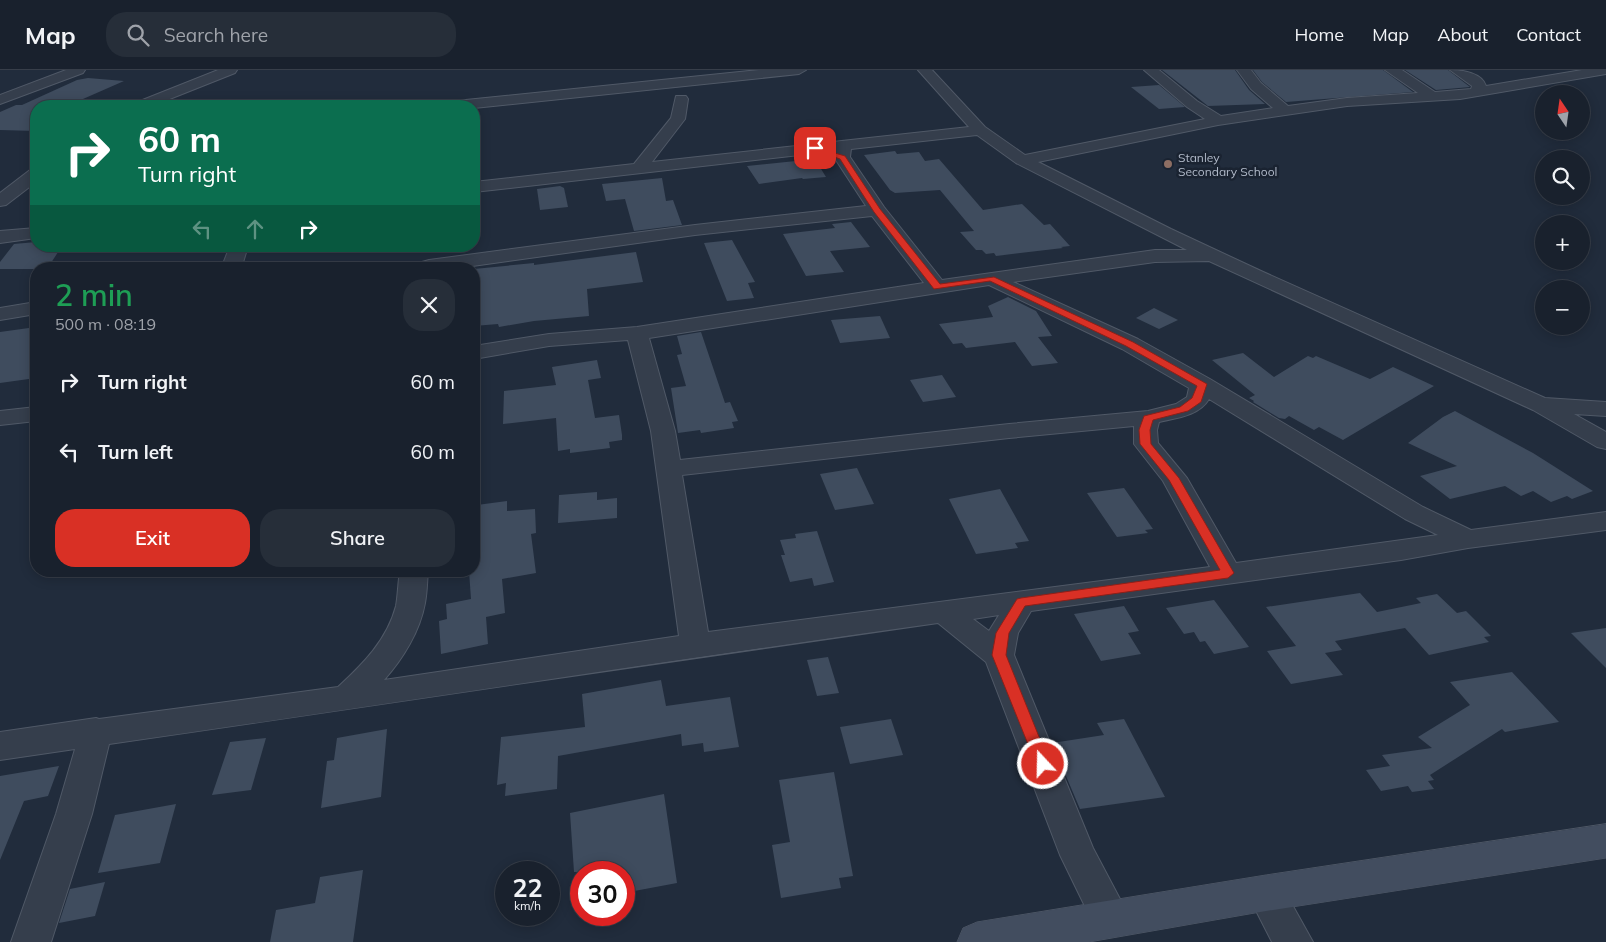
<!DOCTYPE html>
<html lang="en">
<head>
<meta charset="utf-8">
<style>
	:root { --surface:#19212d; --page:#262e39; --text:#f1f3f6; --muted:#9fa3aa; --line:#373e49; --accent:#d93025 }
	body { margin:0; font-family:Mulish,sans-serif; background:var(--page); color:var(--text); height:100vh; display:flex; flex-direction:column; font-size:19px; white-space:nowrap }
	* { box-sizing:border-box; margin:0 }
	p { font-size:16px; color:var(--muted) }
	.icon { flex:none; width:28px; height:28px; fill:none; stroke:currentColor; stroke-width:2; stroke-linecap:round; stroke-linejoin:round }
	.map { position:relative; flex:1; overflow:hidden }
	.drawer { position:absolute; left:30px; top:192px; width:450px; height:315px; display:flex; flex-direction:column; background:var(--surface); border-radius:20px; box-shadow:0 2px 12px #0003,0 0 0 1px var(--line) }
	.drawer>* { flex:none }
	.hud { position:absolute; left:30px; top:30px; width:450px; height:152px; border-radius:20px; box-shadow:0 2px 12px #0003,0 0 0 1px var(--line); background:#0b6e4f; color:#fff; overflow:hidden }
	.needle { width:32px; rotate:347deg }
	.buttons { position:absolute; left:1535px; top:15px; display:grid; gap:10px }
	.buttons a { display:grid; place-items:center; width:55px; height:55px; border-radius:50%; background:var(--surface); box-shadow:0 2px 12px #0003,0 0 0 1px var(--line); font-size:25px }
	.speed { position:absolute; left:495px; top:791px; display:flex; gap:10px; font-size:25px; font-weight:700; text-align:center }
	.speed>* { display:grid; place-content:center; width:65px; height:65px; border-radius:50%; background:var(--surface); box-shadow:0 2px 12px #0003,0 0 0 1px var(--line); line-height:1 }
	.speed small { font-size:12px; font-weight:400 }
	.speed .limit { border:8px solid #d22; background:#fff; color:#111 }
	.pin { position:absolute; display:grid; place-items:center; width:42px; height:42px; color:#fff; margin:-21px; border-radius:10px; box-shadow:0 2px 8px #0006 }
	.me { position:absolute; width:55px; margin:-28px; rotate:339deg; stroke-linejoin:round; filter:drop-shadow(0 0 4px #0008) }
	.turn { display:flex; align-items:center; gap:18px; height:105px; padding:0 25px; font-size:22px }
	.turn .icon { width:65px; height:65px; stroke-width:2.5 }
	.turn b { display:block; font-size:35px; line-height:42px }
	.lanes { display:flex; align-items:center; height:48px; padding:0 25px; background:#0003; justify-content:center; gap:25px; direction:ltr }
	.lanes .off { opacity:.35 }
	.round { display:grid; place-items:center; flex:none; width:52px; height:52px; border-radius:20px; background:var(--page) }
	.head { display:flex; align-items:center; justify-content:space-between; height:85px; padding:0 25px }
	h1 { font-size:30px; font-weight:600; line-height:38px; color:#1e9e55 }
	.button { display:flex; gap:10px; margin-top:auto; padding:10px 25px }
	.button a { flex:1; height:58px; border-radius:20px; background:var(--accent); color:#fff; font-size:20px; font-weight:600; line-height:58px; text-align:center }
	.button a+a { background:var(--page); color:var(--text) }
	ul { padding:0; list-style:none }
	li { display:flex; align-items:center; gap:15px; height:70px; padding:0 25px }
	li div { flex:1 }
	li b { display:block; font-size:19px }
	li em { font-style:normal }
	header { display:flex; align-items:center; gap:30px; box-sizing:border-box; height:70px; padding:0 25px; background:var(--surface); border-bottom:1px solid var(--line) }
	header strong { font-size:24px }
	nav { display:flex; gap:28px; margin-inline-start:auto; font-size:18px }
	.search { width:350px; height:45px; background:var(--page); display:flex; align-items:center; gap:12px; box-sizing:border-box; padding:0 18px; border-radius:20px; color:var(--muted); font-size:19px }
	.map>svg:first-child { display:block }
	.building { fill:#3f4c5e }
	.lines { fill:none; stroke-linecap:round; stroke-linejoin:round }
	.street-casing { stroke:#505967; stroke-width:2 }
	.secondary-casing { stroke:#505967; stroke-width:1 }
	.street { fill:#353e4c; fill-rule:evenodd }
	.secondary { fill:#424d5f; fill-rule:evenodd }
	.route { fill:#d93025; stroke:#8d1f18 }
	.education-dot { fill:#8d6e63; stroke:#1a2331; stroke-width:2 }
	.labels { text-anchor:middle; dominant-baseline:central; stroke-width:5; stroke-linejoin:round; paint-order:stroke }
	.far-poi-label { font-size:12px; fill:#b0b9c8; stroke:#1a2331; text-anchor:start }
</style>
</head>
<body>
<header>
<strong>Map</strong>
<div class="search"><svg class="icon" aria-label="search" viewBox="0 0 24 24"><circle cx="10" cy="10" r="6"/><path d="M15 15l6 6"/></svg>Search here</div>
<nav><a>Home</a><a>Map</a><a>About</a><a>Contact</a></nav>
</header>
<div class="map">
<svg width="1606" height="872" viewBox="0 0 1606 872">
	<rect width="100%" height="100%" fill="#212c3c"/>
	<g class="building">
		<path d="M 1162,0 L 1235,0 L 1249,20 L 1265,34 L 1208,36 Z"/>
		<path d="M 1253,0 L 1383,0 L 1413,22 L 1286,32 L 1262,12 Z"/>
		<path d="M 1405,0 L 1448,0 L 1470,17 L 1436,20 Z"/>
		<path d="M 88,8 L 124,11 L 67,36 L 36,36 L 36,61 L 0,60 L 0,42 L 16,35 L 22,35 L 77,10 Z"/>
		<path d="M 1159,15 L 1185,37 L 1159,39 L 1131,17 Z"/>
		<path d="M 895,81 L 897,84 L 919,82 L 925,91 L 939,89 L 983,140 L 1022,134 L 1044,155 L 1050,154 L 1070,176 L 1061,177 L 1063,178 L 996,186 L 994,183 L 986,184 L 982,180 L 976,180 L 960,162 L 974,161 L 940,120 L 895,123 L 890,120 L 864,85 Z"/>
		<path d="M 815,89 L 826,107 L 803,109 L 802,108 L 759,114 L 747,96 Z"/>
		<path d="M 662,108 L 666,131 L 673,130 L 682,155 L 634,161 L 625,129 L 606,131 L 602,114 Z"/>
		<path d="M 560,116 L 564,118 L 568,137 L 540,140 L 537,119 Z"/>
		<path d="M 851,152 L 870,177 L 830,181 L 844,202 L 806,206 L 783,164 L 835,158 L 832,154 Z"/>
		<path d="M 732,170 L 755,212 L 748,213 L 754,228 L 727,231 L 704,173 Z"/>
		<path d="M 36,172 L 36,176 L 62,176 L 47,199 L 0,199 L 0,192 L 14,174 Z"/>
		<path d="M 636,182 L 643,212 L 587,219 L 589,246 L 534,251 L 499,257 L 498,254 L 474,256 L 474,199 L 534,193 L 534,195 Z"/>
		<path d="M 1008,227 L 1036,241 L 1052,266 L 1038,267 L 1058,293 L 1032,296 L 1015,272 L 966,278 L 962,273 L 953,274 L 939,254 L 993,247 L 988,236 Z"/>
		<path d="M 1154,238 L 1178,250 L 1159,259 L 1136,248 Z"/>
		<path d="M 880,246 L 890,268 L 840,273 L 831,250 Z"/>
		<path d="M 36,257 L 36,308 L 0,313 L 0,262 Z"/>
		<path d="M 701,262 L 725,333 L 730,332 L 738,351 L 732,352 L 734,358 L 701,363 L 700,360 L 678,363 L 671,318 L 686,316 L 677,285 L 682,284 L 677,266 Z"/>
		<path d="M 1243,283 L 1274,307 L 1308,286 L 1313,288 L 1316,286 L 1370,309 L 1393,297 L 1434,316 L 1343,370 L 1319,357 L 1314,360 L 1289,346 L 1285,349 L 1279,348 L 1253,332 L 1254,331 L 1249,328 L 1255,325 L 1212,290 Z"/>
		<path d="M 597,290 L 601,308 L 588,310 L 595,348 L 619,345 L 622,365 L 622,370 L 609,372 L 610,378 L 570,383 L 570,379 L 558,381 L 556,348 L 503,354 L 504,321 L 556,315 L 552,297 Z"/>
		<path d="M 942,305 L 956,327 L 923,332 L 910,310 Z"/>
		<path d="M 1455,341 L 1533,383 L 1593,421 L 1572,429 L 1567,426 L 1551,432 L 1533,421 L 1521,426 L 1505,416 L 1450,429 L 1420,406 L 1457,396 L 1408,373 L 1443,347 Z"/>
		<path d="M 857,398 L 874,434 L 835,440 L 820,404 Z"/>
		<path d="M 1124,418 L 1153,459 L 1145,460 L 1148,463 L 1117,467 L 1087,423 Z"/>
		<path d="M 1000,419 L 1029,471 L 1015,473 L 1018,478 L 976,484 L 949,429 Z"/>
		<path d="M 597,422 L 597,430 L 617,428 L 617,448 L 558,453 L 559,425 Z"/>
		<path d="M 507,431 L 507,441 L 535,439 L 536,463 L 531,464 L 536,503 L 502,509 L 505,543 L 486,547 L 488,574 L 441,584 L 439,551 L 447,549 L 446,534 L 471,529 L 469,501 L 474,501 L 474,446 L 477,446 L 477,435 Z"/>
		<path d="M 817,461 L 834,512 L 814,516 L 812,508 L 790,512 L 781,485 L 785,485 L 780,470 L 796,468 L 795,464 Z"/>
		<path d="M 1360,523 L 1377,542 L 1421,533 L 1416,528 L 1437,524 L 1457,543 L 1466,541 L 1491,566 L 1484,567 L 1489,572 L 1429,585 L 1405,558 L 1335,571 L 1342,580 L 1325,583 L 1343,605 L 1291,614 L 1267,581 L 1296,576 L 1266,537 Z"/>
		<path d="M 1214,530 L 1249,577 L 1214,584 L 1205,571 L 1200,572 L 1194,562 L 1184,564 L 1166,538 Z"/>
		<path d="M 1124,536 L 1139,561 L 1128,563 L 1141,584 L 1101,591 L 1074,544 Z"/>
		<path d="M 1606,558 L 1606,598 L 1571,563 Z"/>
		<path d="M 828,587 L 839,623 L 817,626 L 807,590 Z"/>
		<path d="M 1512,602 L 1559,652 L 1505,662 L 1502,659 L 1430,705 L 1434,710 L 1428,711 L 1434,719 L 1412,722 L 1408,716 L 1381,721 L 1366,700 L 1390,696 L 1382,685 L 1432,678 L 1418,667 L 1470,635 L 1450,612 Z"/>
		<path d="M 661,610 L 666,636 L 730,627 L 739,677 L 704,682 L 703,673 L 682,676 L 681,664 L 558,686 L 557,719 L 505,726 L 506,713 L 497,715 L 501,667 L 585,657 L 582,624 Z"/>
		<path d="M 891,649 L 903,685 L 850,694 L 840,657 Z"/>
		<path d="M 1124,649 L 1165,727 L 1080,739 L 1052,673 L 1104,665 L 1097,653 Z"/>
		<path d="M 387,659 L 381,727 L 321,738 L 327,691 L 334,690 L 337,668 Z"/>
		<path d="M 266,668 L 251,720 L 212,725 L 230,672 Z"/>
		<path d="M 59,696 L 48,726 L 24,731 L 0,790 L 0,706 Z"/>
		<path d="M 834,702 L 853,806 L 839,808 L 841,818 L 781,828 L 772,775 L 790,772 L 779,710 Z"/>
		<path d="M 664,724 L 677,813 L 629,822 L 627,802 L 574,802 L 570,743 Z"/>
		<path d="M 176,734 L 160,793 L 98,803 L 115,745 Z"/>
		<path d="M 363,800 L 353,872 L 270,872 L 276,840 L 315,833 L 320,807 Z"/>
		<path d="M 105,812 L 95,846 L 59,853 L 70,819 Z"/>
	</g>
	<g class="lines">
		<g class="street-casing">
			<g id="street">
				<path d="M 66,0 L 85,0 L 83,3 L 0,34 L 0,25 Z"/>
				<path d="M 218,0 L 237,0 L 235,3 L 152,36 L 133,36 L 135,33 Z"/>
				<path d="M 759,0 L 806,0 L 799,4 L 474,38 L 439,36 L 441,33 L 446,32 Z"/>
				<path d="M 918,0 L 932,0 L 985,57 L 1025,85 L 1205,49 L 1187,37 L 1144,0 L 1159,0 L 1197,31 L 1221,46 L 1273,38 L 1251,19 L 1237,0 L 1251,0 L 1261,13 L 1288,36 L 1347,28 L 1418,23 L 1385,0 L 1402,0 L 1435,22 L 1471,19 L 1472,16 L 1450,0 C 1463,0 1482,3 1486,16 L 1582,0 L 1606,0 L 1606,4 L 1460,29 L 1347,36 L 1218,55 L 1038,92 L 1171,159 L 1261,201 L 1545,328 L 1606,332 L 1606,346 L 1574,344 L 1606,362 L 1606,379 L 1597,377 L 1533,340 L 1209,191 L 1155,192 L 1013,212 L 1138,269 L 1210,309 L 1423,437 L 1471,460 L 1606,442 L 1606,460 L 1468,478 L 1401,490 L 1031,541 L 1018,563 L 1014,585 L 1093,778 L 1130,848 L 1125,861 L 1111,866 L 1097,861 L 1060,785 L 986,592 L 938,553 C 661,591 386,635 109,674 L 92,744 L 51,872 L 11,872 L 56,744 L 75,679 L 0,690 L 0,662 L 96,648 L 99,649 L 338,617 C 363,594 387,570 396,536 C 398,525 398,513 400,501 L 428,501 C 427,512 427,523 425,533 C 420,561 403,589 384,610 L 679,566 L 651,361 L 628,270 L 549,276 L 474,289 L 474,276 L 549,264 L 637,257 L 924,213 L 872,146 L 695,165 L 451,199 L 421,199 L 419,196 L 422,192 L 429,190 L 695,155 L 866,136 L 834,87 L 835,81 L 474,122 L 474,112 L 634,94 L 671,48 L 676,26 L 686,26 L 688,29 L 685,49 L 652,92 L 969,57 ZM 977,65 L 1016,93 L 1187,180 L 1155,180 L 942,210 L 884,137 L 850,87 L 851,79 ZM 989,215 L 1122,279 L 1189,318 L 1187,327 L 1176,334 L 1148,341 L 1009,354 L 680,390 L 675,361 L 649,268 ZM 1209,329 L 1405,449 L 1438,465 L 1236,493 L 1187,408 L 1158,373 L 1157,360 L 1159,352 C 1176,348 1199,346 1209,329 ZM 1134,356 L 1134,374 L 1163,411 L 1210,497 L 708,562 L 682,405 L 1009,368 ZM 999,545 L 989,561 L 973,549 Z"/>
				<path d="M 36,99 L 36,112 L 6,135 L 0,136 L 0,123 L 30,100 Z"/>
				<path d="M 36,158 L 36,168 L 0,173 L 0,161 Z"/>
				<path d="M 230,176 L 248,176 L 241,199 L 221,199 Z"/>
				<path d="M 36,232 L 36,244 L 0,250 L 0,238 Z"/>
				<path d="M 36,337 L 36,351 L 0,355 L 0,341 Z"/>
				<path d="M 1266,806 L 1279,811 L 1313,872 L 1272,872 L 1247,823 L 1253,811 Z"/>
			</g>
		</g>
		<g class="secondary-casing">
			<path id="secondary" d="M 1606,754 L 1606,788 L 1266,841 L 1089,872 L 957,872 L 963,858 L 977,852 L 1266,805 Z"/>
		</g>
		<use href="#street" class="street"/>
		<use href="#secondary" class="secondary"/>
	</g>
	<path class="route" d="M 812,76 L 845,86 L 880,139 L 940,214 L 994,207 L 1133,272 L 1207,314 L 1201,332 L 1188,341 L 1153,350 L 1150,360 L 1151,374 L 1179,408 L 1234,503 L 1228,508 L 1025,536 L 1009,563 L 1006,585 L 1050,694 L 1048,698 L 1043,700 L 1038,698 L 1036,694 L 992,585 L 996,563 L 1017,529 L 1021,528 L 1220,500 L 1169,410 L 1140,374 L 1139,360 L 1144,346 L 1180,337 L 1192,328 L 1197,316 L 1126,276 L 990,211 L 934,219 L 874,142 L 840,89 L 812,79 Z"/>
	<circle class="education-dot" cx="1168" cy="94" r="5"/>
	<g class="labels">
		<g class="far-poi-label">
			<text x="1178" y="87">Stanley<tspan x="1178" dy="14">Secondary School</tspan></text>
		</g>
	</g>
</svg>
<div class="buttons">
<a><svg class="needle" viewBox="-14 -14 28 28"><path d="M0-13l5 13h-10z" fill="#e53935"/><path d="M0 13l5-13h-10z" fill="#9fa3aa"/></svg></a>
<a><svg class="icon" aria-label="search" viewBox="0 0 24 24"><circle cx="10" cy="10" r="6"/><path d="M15 15l6 6"/></svg></a>
<a>+</a>
<a>−</a>
</div>
<div class="speed"><div>22<small>km/h</small></div><div class="limit">30</div></div>
<div class="pin" style="left:815px;top:78px;background:#d93025"><svg class="icon" aria-label="arrive" viewBox="0 0 24 24"><path d="M6 21V4h12l-3 4 3 4H6"/></svg></div>
<svg class="me" style="left:1043px;top:694px" viewBox="-20 -20 40 40"><circle r="17" fill="#d93025" stroke="#fff" stroke-width="3"/><path d="M0-11L8 9 0 5-8 9z" fill="#fff"/></svg>
<div class="hud">
<div class="turn"><svg class="icon" aria-label="right" viewBox="0 0 24 24"><path d="M7 20v-9h11M14 6l5 5-5 5"/></svg><div><b>60 m</b>Turn right</div></div>
<div class="lanes"><svg class="icon off" aria-label="left" viewBox="0 0 24 24"><path d="M17 20v-9H6M10 6l-5 5 5 5"/></svg><svg class="icon off" aria-label="ahead" viewBox="0 0 24 24"><path d="M12 20V5M6 11l6-6 6 6"/></svg><svg class="icon" aria-label="right" viewBox="0 0 24 24"><path d="M7 20v-9h11M14 6l5 5-5 5"/></svg></div>
</div>
<section class="drawer">
<div class="head"><div><h1>2 min</h1><p>500 m · 08:19</p></div><a class="round"><svg class="icon" aria-label="close" viewBox="0 0 24 24"><path d="M6 6l12 12M18 6L6 18"/></svg></a></div>
<ul>
<li><svg class="icon" aria-label="right" viewBox="0 0 24 24"><path d="M7 20v-9h11M14 6l5 5-5 5"/></svg><div><b>Turn right</b></div><em>60 m</em></li>
<li><svg class="icon" aria-label="left" viewBox="0 0 24 24"><path d="M17 20v-9H6M10 6l-5 5 5 5"/></svg><div><b>Turn left</b></div><em>60 m</em></li>
</ul>
<div class="button"><a>Exit</a><a>Share</a></div>
</section>
</div>
</body>
</html>
